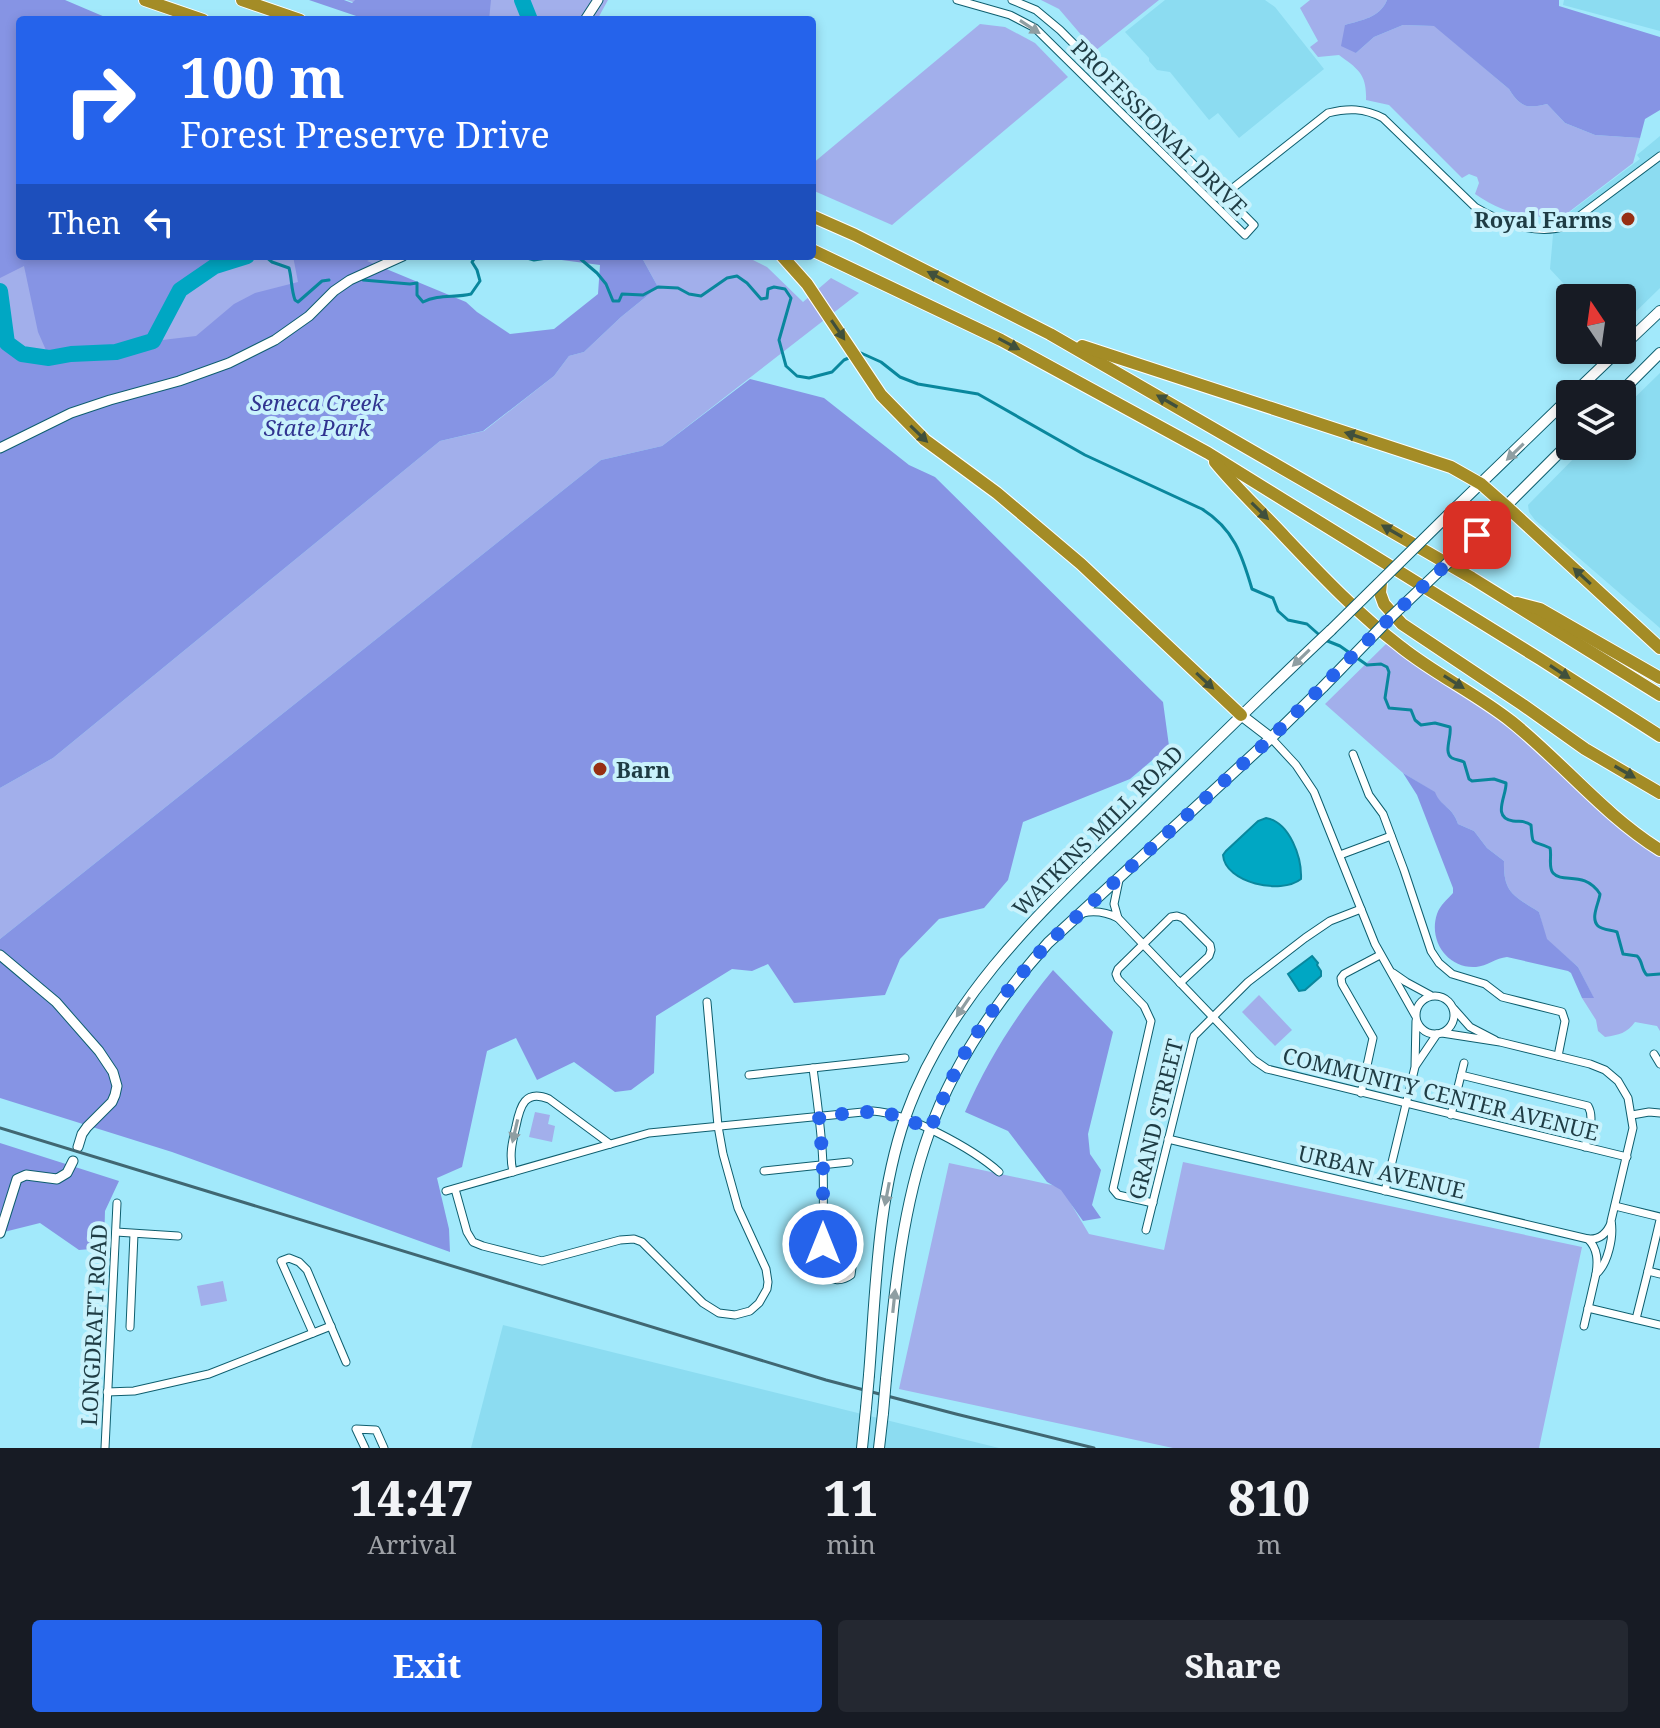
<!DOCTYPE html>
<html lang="en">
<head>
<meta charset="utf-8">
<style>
	:root { --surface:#171b24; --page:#242831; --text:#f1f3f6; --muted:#9ea1a6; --accent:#2563eb }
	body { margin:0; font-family:"Noto Serif",serif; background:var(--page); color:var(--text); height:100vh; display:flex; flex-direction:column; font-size:30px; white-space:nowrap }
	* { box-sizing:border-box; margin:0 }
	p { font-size:26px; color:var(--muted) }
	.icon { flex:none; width:44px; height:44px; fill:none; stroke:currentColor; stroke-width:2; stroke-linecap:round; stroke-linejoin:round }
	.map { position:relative; height:1448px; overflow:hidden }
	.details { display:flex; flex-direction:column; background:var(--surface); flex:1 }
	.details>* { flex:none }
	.guide { position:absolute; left:16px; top:16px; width:800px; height:244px; border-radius:8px; box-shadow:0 4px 12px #0003; background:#2563eb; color:#fff; overflow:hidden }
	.needle { width:52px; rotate:347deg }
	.controls { position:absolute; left:1556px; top:284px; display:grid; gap:16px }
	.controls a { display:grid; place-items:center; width:80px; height:80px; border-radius:8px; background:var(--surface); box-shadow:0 4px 12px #0003; font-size:40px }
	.pin { position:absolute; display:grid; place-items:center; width:68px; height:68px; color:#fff; margin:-34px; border-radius:16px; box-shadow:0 4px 12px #0006 }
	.me { position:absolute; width:88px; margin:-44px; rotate:0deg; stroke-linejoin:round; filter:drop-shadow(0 0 6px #0008) }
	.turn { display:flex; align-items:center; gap:28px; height:168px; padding:0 32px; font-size:36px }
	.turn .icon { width:104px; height:104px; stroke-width:2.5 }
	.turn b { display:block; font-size:56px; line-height:68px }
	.then { display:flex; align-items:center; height:76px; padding:0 32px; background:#0003; gap:16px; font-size:30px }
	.eta { display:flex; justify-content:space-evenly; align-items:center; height:136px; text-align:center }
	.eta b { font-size:48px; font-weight:800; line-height:56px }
	.cta { display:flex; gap:16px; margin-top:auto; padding:16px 32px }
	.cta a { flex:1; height:92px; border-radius:8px; background:var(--accent); color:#fff; font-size:32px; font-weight:800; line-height:92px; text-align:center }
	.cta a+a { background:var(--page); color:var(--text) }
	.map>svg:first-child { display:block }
	.built { fill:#8cdcf1 }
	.green { fill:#a2afeb }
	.forest { fill:#8694e4 }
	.water { fill:#00a7c3; stroke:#09879d; stroke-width:2 }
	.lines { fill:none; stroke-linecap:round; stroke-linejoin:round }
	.stream { stroke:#09879d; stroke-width:3 }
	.river { stroke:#00a7c3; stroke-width:16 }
	.minor-casing { stroke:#0e5e6e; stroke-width:9 }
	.tertiary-casing { stroke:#0e5e6e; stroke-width:11 }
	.secondary-casing { stroke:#0e5e6e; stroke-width:12 }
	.motorway-casing { stroke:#fff; stroke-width:14 }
	.minor { stroke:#fff; stroke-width:7 }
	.tertiary { stroke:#fff; stroke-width:9 }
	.secondary { stroke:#fff; stroke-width:10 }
	.motorway { stroke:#a48c26; stroke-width:12 }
	.rail { stroke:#406772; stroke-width:3 }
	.secondary-bridge-casing { stroke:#0e5e6e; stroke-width:12; stroke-linecap:butt }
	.secondary-bridge { stroke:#fff; stroke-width:10 }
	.oneway { fill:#8f9ea2 }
	.oneway2 { fill:#40503c }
	.route { stroke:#2563eb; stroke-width:14; stroke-dasharray:0 25.2 }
	.poi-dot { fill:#972f13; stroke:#c9f2fc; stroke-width:3 }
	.labels { text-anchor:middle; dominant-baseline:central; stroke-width:8; stroke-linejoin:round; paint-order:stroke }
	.street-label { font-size:22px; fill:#1f3c44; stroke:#c9f2fc }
	.poi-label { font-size:22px; font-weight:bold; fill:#1f3c44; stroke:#c9f2fc; text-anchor:end }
	.park-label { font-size:22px; font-style:italic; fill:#313490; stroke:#c9f2fc }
</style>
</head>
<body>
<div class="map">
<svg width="1660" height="1448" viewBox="0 0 1660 1448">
	<rect width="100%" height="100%" fill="#a2e9fb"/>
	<g class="built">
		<path d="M 1165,0 L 1265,0 L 1275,7 L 1324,69 L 1239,138 L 1218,113 L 1209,120 L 1170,72 L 1157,70 L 1149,61 L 1149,58 L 1125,32 Z"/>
		<path d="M 1564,0 L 1660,0 L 1660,31 L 1563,5 Z"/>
		<path d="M 1660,136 L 1660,288 L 1622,325 L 1622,298 L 1577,298 L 1550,269 L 1554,224 L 1640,159 L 1637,155 Z"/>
		<path d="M 1660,373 L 1660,628 L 1535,520 L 1529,512 L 1528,505 L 1586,446 L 1622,446 L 1622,410 Z"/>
		<path d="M 503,1325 L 999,1448 L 471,1448 Z"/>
	</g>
	<g class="green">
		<path d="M 0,0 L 20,20 L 20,256 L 397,256 L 0,432 Z"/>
		<path d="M 347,0 L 608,0 L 597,20 L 404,20 Z"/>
		<path d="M 1041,0 L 1159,0 L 1095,51 L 1059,9 Z"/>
		<path d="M 1310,0 L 1387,0 C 1380,18 1361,20 1345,25 L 1356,53 L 1374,37 L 1403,25 L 1435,26 L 1509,89 C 1520,107 1527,109 1547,104 L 1565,123 L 1595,135 L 1640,138 L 1633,163 L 1561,218 C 1525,216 1506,215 1475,194 L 1479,183 L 1477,177 L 1469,174 L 1462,178 L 1389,105 L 1366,100 C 1367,74 1358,69 1339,55 L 1318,57 L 1310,47 L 1318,41 L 1300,8 Z"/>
		<path d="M 980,24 L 1005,27 L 1035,43 L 1068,77 L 892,225 L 812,190 L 812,164 Z"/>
		<path d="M 641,256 L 745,256 L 767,267 L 803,302 L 831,278 L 859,293 L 662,446 L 601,460 L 0,939 L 0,788 L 53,758 L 440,441 L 484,431 L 554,376 L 569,356 L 584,352 L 621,317 L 658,287 Z"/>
		<path d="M 1387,643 L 1507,722 L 1590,802 L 1616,825 L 1660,853 L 1660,1031 L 1657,1026 L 1635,1022 C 1627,1033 1619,1035 1605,1037 L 1598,1031 L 1596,1020 L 1582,998 L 1593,997 L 1578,967 L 1546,939 L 1539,912 C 1514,896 1503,893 1504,861 L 1487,848 L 1474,831 L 1458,824 C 1453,807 1440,806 1434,792 L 1403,773 L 1325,704 Z"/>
		<path d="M 1259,995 L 1292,1030 L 1275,1046 L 1242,1012 Z"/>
		<path d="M 535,1112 L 550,1115 L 548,1124 L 555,1126 L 552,1142 L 529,1137 Z"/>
		<path d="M 1183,1162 L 1582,1247 L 1539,1448 L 1173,1448 L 899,1389 L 949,1163 L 1061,1187 L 1089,1234 L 1164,1250 Z"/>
		<path d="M 223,1281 L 227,1301 L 201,1306 L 197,1286 Z"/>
	</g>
	<g class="forest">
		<path d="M 0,0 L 65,0 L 112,20 L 20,20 L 20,256 L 247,256 L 215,266 L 180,290 L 154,341 L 196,336 L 234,304 L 255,293 L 298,282 L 293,256 L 378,256 L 367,261 L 466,302 L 477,312 L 510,334 L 554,329 L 598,294 L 600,265 L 531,256 L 641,256 L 658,287 L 621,317 L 584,352 L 569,356 L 554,376 L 483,431 L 440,441 L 53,758 L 0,788 L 0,291 L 7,343 L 22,354 L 49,357 L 38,332 L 24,266 L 0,278 Z"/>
		<path d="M 309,0 L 344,0 L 352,3 L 355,0 L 491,0 L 489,20 L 368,20 Z"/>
		<path d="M 1387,0 L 1559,0 L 1559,6 L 1660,37 L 1660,110 L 1645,119 L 1640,138 L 1595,135 L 1565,123 L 1547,104 C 1527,109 1520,107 1509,89 L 1434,26 L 1403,25 L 1374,37 L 1356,53 L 1341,46 L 1345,25 C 1361,20 1380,18 1387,0 Z"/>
		<path d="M 750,379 L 824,398 L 909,465 L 935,477 L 1163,702 L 1169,746 L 1130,779 L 1023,822 L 1008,880 L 984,908 L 939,919 L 900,959 L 885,995 L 794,1003 L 768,964 L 752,971 L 732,969 L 656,1016 L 654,1073 L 631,1090 L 615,1092 L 574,1062 L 537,1080 L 516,1038 L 487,1051 L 462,1167 L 437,1178 L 449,1229 L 450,1252 L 172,1152 L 0,1098 L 0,939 L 601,460 L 662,446 Z"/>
		<path d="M 1403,773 L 1435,792 C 1440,806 1453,807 1458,824 L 1474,831 L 1487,848 L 1504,861 C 1503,893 1514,896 1539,912 L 1547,939 L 1578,967 L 1594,998 L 1582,998 L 1571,973 L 1568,971 L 1507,957 C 1496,958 1487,966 1476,967 C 1448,969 1428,941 1437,914 C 1440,905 1447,900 1453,893 L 1453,888 L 1417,795 Z"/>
		<path d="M 1053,970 L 1113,1032 L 1088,1134 L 1090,1154 L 1101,1170 L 1092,1205 L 1101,1218 L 1083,1221 L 1061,1190 L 1047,1182 L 1008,1131 L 965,1112 C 988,1059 1017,1014 1053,970 Z"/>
		<path d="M 0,1143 L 119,1181 L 105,1211 L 104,1248 L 79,1250 L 40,1223 L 0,1233 Z"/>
	</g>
	<g class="water">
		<path d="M 1266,818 C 1290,822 1302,858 1301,879 C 1281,895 1225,883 1223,855 L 1226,851 L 1258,821 Z"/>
		<path d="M 1312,956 L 1318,963 L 1317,965 L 1321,971 L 1321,976 L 1305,990 L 1299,991 L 1288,974 Z"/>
	</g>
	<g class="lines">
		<g class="stream">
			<path d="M 265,256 L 272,262 L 289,268 C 292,279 291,289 295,300 L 298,302 L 322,281 L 329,280"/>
			<path d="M 520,256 L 534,260 L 560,256"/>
			<path d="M 577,256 L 597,273 L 606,284 L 613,301 L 619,301 L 622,294 L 643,295 L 658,287 L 678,288 L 689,294 L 701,296 L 727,278 L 737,276 L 747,283 L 761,299 L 767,298 L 768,289 L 774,287 L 785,289 L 791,298 L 779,340 L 786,366 L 797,376 L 809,378 L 832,372 L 844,360 L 851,357"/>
			<path d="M 363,280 L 410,284 L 417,283 L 417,295 L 423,302 C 438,294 455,298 471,294 L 480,281 L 477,270 L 472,262 L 476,256"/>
			<path d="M 858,354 L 861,353 L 881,362 L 900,377 L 918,384 L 978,394 L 1085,455 L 1202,509 C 1234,529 1242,555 1252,589 L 1273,598 L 1278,611 L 1288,620 L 1307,624 L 1325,640 L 1340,646 L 1367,665 L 1381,664 L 1387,667 L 1389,672 L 1385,698 L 1389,708 L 1411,710 L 1415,720 L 1421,725 L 1435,723 L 1450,727 C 1452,736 1443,753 1452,758 C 1456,760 1460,760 1464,762 L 1469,779 L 1472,781 L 1494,779 L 1506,783 C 1507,795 1491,818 1513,821 C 1521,822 1524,820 1531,825 C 1533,848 1531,839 1550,848 C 1552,855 1548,868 1553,873 C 1563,884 1584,870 1600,894 C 1599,903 1590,918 1598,926 C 1602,930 1612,930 1617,932 L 1623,954 L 1637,956 C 1643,961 1641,970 1647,975 L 1660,974"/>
		</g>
		<g class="river">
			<path d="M 522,0 L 530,20"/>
			<path d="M 0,291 L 7,343 L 22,354 L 49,358 L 71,354 L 116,352 L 153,341 L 180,290 L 215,266 L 247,256"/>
		</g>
		<g class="minor-casing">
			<g id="minor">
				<path d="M 957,0 L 1010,15 L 1035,28 L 1245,235 L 1254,225 L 1060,30 L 1036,10 L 1012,0"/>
				<path d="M 1224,195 L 1328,113 C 1348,108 1364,108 1383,118 L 1475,207 C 1500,222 1536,236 1566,226 L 1660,156"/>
				<path d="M 1271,738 L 1296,765 L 1314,792 L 1375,944 L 1415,1015"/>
				<path d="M 1353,754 L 1369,795 L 1383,814 L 1404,870 L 1431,951 L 1439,963 L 1452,974 L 1485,984 L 1502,997 L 1562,1012 L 1565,1021 L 1558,1056"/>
				<path d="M 1340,855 L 1391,836"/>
				<path d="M 1083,913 C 1096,910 1106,912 1118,918 L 1114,904 L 1119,880"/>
				<path d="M 1118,918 L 1254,1060 L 1267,1069 L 1627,1157"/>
				<path d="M 1393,973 L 1406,982 L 1430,995"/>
				<circle cx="1435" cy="1015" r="19"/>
				<path d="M 1454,1009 L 1470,1027 L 1495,1040"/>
				<path d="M 1442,1033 L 1500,1042 L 1590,1064 L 1605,1070 L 1618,1081 L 1628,1098 L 1633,1128 L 1611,1221 C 1614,1236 1608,1264 1596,1274 L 1584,1326"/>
				<path d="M 1654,1054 L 1660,1064"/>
				<path d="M 1416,1065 L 1437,1034"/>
				<path d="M 813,1068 C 817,1100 822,1133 823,1166 C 824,1191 823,1216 823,1241 C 823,1250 822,1263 826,1271 C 830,1283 843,1281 851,1275 L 853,1260 L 848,1253 L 842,1251 L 824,1253"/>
				<path d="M 749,1075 L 905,1058"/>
				<path d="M 1461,1075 L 1588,1106 C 1595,1118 1588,1134 1585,1147"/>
				<path d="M 1361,1093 L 1373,1038 L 1342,984 L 1341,978 L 1344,974 L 1380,955"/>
				<path d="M 1451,1115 L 1464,1063"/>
				<path d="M 1632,1115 L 1649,1112 L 1660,1113"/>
				<path d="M 1168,1139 L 1588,1239 C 1598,1249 1598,1261 1596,1274"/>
				<path d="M 764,1171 L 849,1162"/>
				<path d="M 513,1172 C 509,1155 512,1143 516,1126 C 520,1106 525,1089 549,1099 L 610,1144"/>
				<path d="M 455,1189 L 467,1232 L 473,1242 L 483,1246 L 542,1261 L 620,1240 L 634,1239 L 642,1242 L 703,1303 L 719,1313 L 735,1315 L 750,1311 L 759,1303 L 767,1289 L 768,1282 L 766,1269 L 738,1208 L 723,1154 L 718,1126 L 707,1002"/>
				<path d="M 446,1191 L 649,1133 L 873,1111 C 908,1113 973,1149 999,1172"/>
				<path d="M 1385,1191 L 1415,1067 L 1416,1021"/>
				<path d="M 1153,1203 L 1118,1195 L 1113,1189 L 1151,1021 L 1144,1006 L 1118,979 L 1116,974 L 1118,969 L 1171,917 L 1177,916 L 1183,918 L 1210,945 L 1211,950 L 1209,956 L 1180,983"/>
				<path d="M 1615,1206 L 1660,1217"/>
				<path d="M 1660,1220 L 1648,1271 L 1660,1274"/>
				<path d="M 1146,1230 L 1194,1036 L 1248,982 L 1305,938 L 1330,921 L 1361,909"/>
				<path d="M 116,1232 L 178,1236"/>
				<path d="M 1588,1239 C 1600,1240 1607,1233 1611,1223"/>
				<path d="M 1588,1308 L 1660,1325"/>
				<path d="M 1636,1319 L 1648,1271"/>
				<path d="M 130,1327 L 134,1234"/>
				<path d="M 313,1333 L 281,1261 L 289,1258 L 299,1262 L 307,1270 L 346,1362"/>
				<path d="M 107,1392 L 134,1391 L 209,1374 L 331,1326"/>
				<path d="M 105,1448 L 117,1203"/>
				<path d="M 365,1448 L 356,1429 L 376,1430 L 384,1448"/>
			</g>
		</g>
		<g class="tertiary-casing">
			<g id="tertiary">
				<path d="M 585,20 L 598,0"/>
				<path d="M 0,448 L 71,413 L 110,400 L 179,381 L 229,363 L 275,340 L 309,316 L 334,291 L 350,280 L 403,256"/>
				<path d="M 0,955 L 56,1002 L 99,1051 L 113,1072 L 117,1086 L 115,1095 L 112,1102 L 87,1127 L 82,1134 L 78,1147"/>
				<path d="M 0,1233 L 17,1179 L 26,1175 L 57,1179 L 67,1173 L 73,1161"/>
			</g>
		</g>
		<g class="secondary-casing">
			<g id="secondary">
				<path d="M 1622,347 L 1660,311"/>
				<path d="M 1573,394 L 1619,350"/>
				<path d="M 1619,394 L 1660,353"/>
				<path d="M 1448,515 L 1570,397"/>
				<path d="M 1477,535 L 1570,442"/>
				<path d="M 1241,715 L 1271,738"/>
				<path d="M 869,1375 C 876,1289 877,1200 905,1118 C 949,993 1048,905 1140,815 C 1203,753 1266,691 1331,630"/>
				<path d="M 886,1379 C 894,1297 901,1211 929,1133 C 954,1061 998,999 1048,943 L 1271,738 L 1323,687"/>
				<path d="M 862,1448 L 866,1408"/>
				<path d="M 879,1448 L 883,1413"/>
			</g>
		</g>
		<g class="motorway-casing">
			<g id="motorway">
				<path d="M 145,0 L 203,20"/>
				<path d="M 242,0 L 300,20"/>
				<path d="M 812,216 L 855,235 L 1050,334 L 1472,578 L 1660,695"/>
				<path d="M 812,250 L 1001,340 L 1208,453 L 1540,659 L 1660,736"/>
				<path d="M 782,256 L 807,284 L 881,395 L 925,440 L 997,493 L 1081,564 L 1241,715"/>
				<path d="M 1082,346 L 1451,467 L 1481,484 L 1506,506 L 1660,648"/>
				<path d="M 1215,462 C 1237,489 1262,512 1286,538 C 1322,576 1359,615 1401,647 C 1436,675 1477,694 1512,722 C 1563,763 1604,815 1660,850"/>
				<path d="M 1381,582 L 1380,593 L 1384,604 L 1402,624 L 1523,705 L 1585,749 L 1660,793"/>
				<path d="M 1517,603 L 1540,609 L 1660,678"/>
			</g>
		</g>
		<use href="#minor" class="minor"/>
		<use href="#tertiary" class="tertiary"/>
		<use href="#secondary" class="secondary"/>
		<use href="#motorway" class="motorway"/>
		<path class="rail" d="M 0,1128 L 826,1380 L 956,1414 L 1094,1448"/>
		<g class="secondary-bridge-casing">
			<g id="secondary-bridge">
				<path d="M 1331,630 L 1448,515"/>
				<path d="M 1323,687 L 1392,616 L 1477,535"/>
				<path d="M 866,1408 L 869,1375"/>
				<path d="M 883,1413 L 886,1379"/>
			</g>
		</g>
		<use href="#secondary-bridge" class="secondary-bridge"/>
	</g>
	<defs><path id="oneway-solid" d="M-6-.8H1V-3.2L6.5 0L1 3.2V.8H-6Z" transform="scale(2)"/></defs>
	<g class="oneway">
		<use href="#oneway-solid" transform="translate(1030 27) rotate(33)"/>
		<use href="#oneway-solid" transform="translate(1515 452) rotate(136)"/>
		<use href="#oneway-solid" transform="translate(1301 658) rotate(136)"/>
		<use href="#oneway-solid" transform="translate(963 1007) rotate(124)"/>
		<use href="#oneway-solid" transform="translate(515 1131) rotate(103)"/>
		<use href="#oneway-solid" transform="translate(887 1194) rotate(101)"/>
		<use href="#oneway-solid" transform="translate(894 1301) rotate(-84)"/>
	</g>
	<g class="oneway2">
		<use href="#oneway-solid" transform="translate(938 277) rotate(-153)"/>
		<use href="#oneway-solid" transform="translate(838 330) rotate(56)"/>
		<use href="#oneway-solid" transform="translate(1009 344) rotate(28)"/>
		<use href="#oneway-solid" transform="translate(1167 401) rotate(-150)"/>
		<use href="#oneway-solid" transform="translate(919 434) rotate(44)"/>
		<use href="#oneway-solid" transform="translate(1356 436) rotate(-162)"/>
		<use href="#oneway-solid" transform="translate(1260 511) rotate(45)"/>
		<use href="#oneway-solid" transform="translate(1392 531) rotate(-150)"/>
		<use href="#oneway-solid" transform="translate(1582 576) rotate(-137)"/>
		<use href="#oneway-solid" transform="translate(1560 672) rotate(33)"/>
		<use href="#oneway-solid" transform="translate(1205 681) rotate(43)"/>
		<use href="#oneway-solid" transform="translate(1454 682) rotate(32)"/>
		<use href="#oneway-solid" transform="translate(1625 772) rotate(30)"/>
	</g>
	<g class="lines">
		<path class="route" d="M 823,1244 L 823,1164 L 819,1116 L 878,1111 L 905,1118 L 930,1130 C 941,1103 952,1076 966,1051 C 989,1012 1018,977 1048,943 L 1271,738 L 1392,616 L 1477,535"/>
	</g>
	<g class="poi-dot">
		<circle cx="1628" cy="219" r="8"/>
		<circle cx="600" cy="769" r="8"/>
	</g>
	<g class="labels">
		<g class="street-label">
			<text transform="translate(1160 127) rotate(45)">PROFESSIONAL DRIVE</text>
			<text transform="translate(1097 830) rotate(-45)">WATKINS MILL ROAD</text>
			<text transform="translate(1441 1093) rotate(14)">COMMUNITY CENTER AVENUE</text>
			<text transform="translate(1155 1119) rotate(-76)">GRAND STREET</text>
			<text transform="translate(1382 1171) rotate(13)">URBAN AVENUE</text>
			<text transform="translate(93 1325) rotate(-87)">LONGDRAFT ROAD</text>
		</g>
		<g class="poi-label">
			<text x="1612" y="219">Royal Farms</text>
			<text x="616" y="769" text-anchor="start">Barn</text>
		</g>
		<g class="park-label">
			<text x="317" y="402">Seneca Creek<tspan x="317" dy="25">State Park</tspan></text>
		</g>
	</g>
</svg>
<div class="controls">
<a><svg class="needle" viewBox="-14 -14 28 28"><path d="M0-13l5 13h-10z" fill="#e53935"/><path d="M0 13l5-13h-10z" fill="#9ea1a6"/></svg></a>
<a><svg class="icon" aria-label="layers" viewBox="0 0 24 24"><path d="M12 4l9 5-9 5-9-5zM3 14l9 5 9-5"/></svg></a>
</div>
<div class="pin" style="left:1477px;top:535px;background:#d93025"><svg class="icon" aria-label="arrive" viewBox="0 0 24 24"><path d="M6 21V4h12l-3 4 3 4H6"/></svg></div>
<svg class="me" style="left:823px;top:1244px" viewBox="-20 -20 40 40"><circle r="17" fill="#2563eb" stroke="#fff" stroke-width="3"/><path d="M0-11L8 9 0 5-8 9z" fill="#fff"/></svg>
<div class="guide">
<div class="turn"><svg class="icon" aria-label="right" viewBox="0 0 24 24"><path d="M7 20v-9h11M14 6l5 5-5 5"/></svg><div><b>100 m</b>Forest Preserve Drive</div></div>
<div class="then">Then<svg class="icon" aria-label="left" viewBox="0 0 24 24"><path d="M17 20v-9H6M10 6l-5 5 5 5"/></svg></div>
</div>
</div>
<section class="details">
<div class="eta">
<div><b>14:47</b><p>Arrival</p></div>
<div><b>11</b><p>min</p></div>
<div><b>810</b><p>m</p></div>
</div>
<div class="cta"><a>Exit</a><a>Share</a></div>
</section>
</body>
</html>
